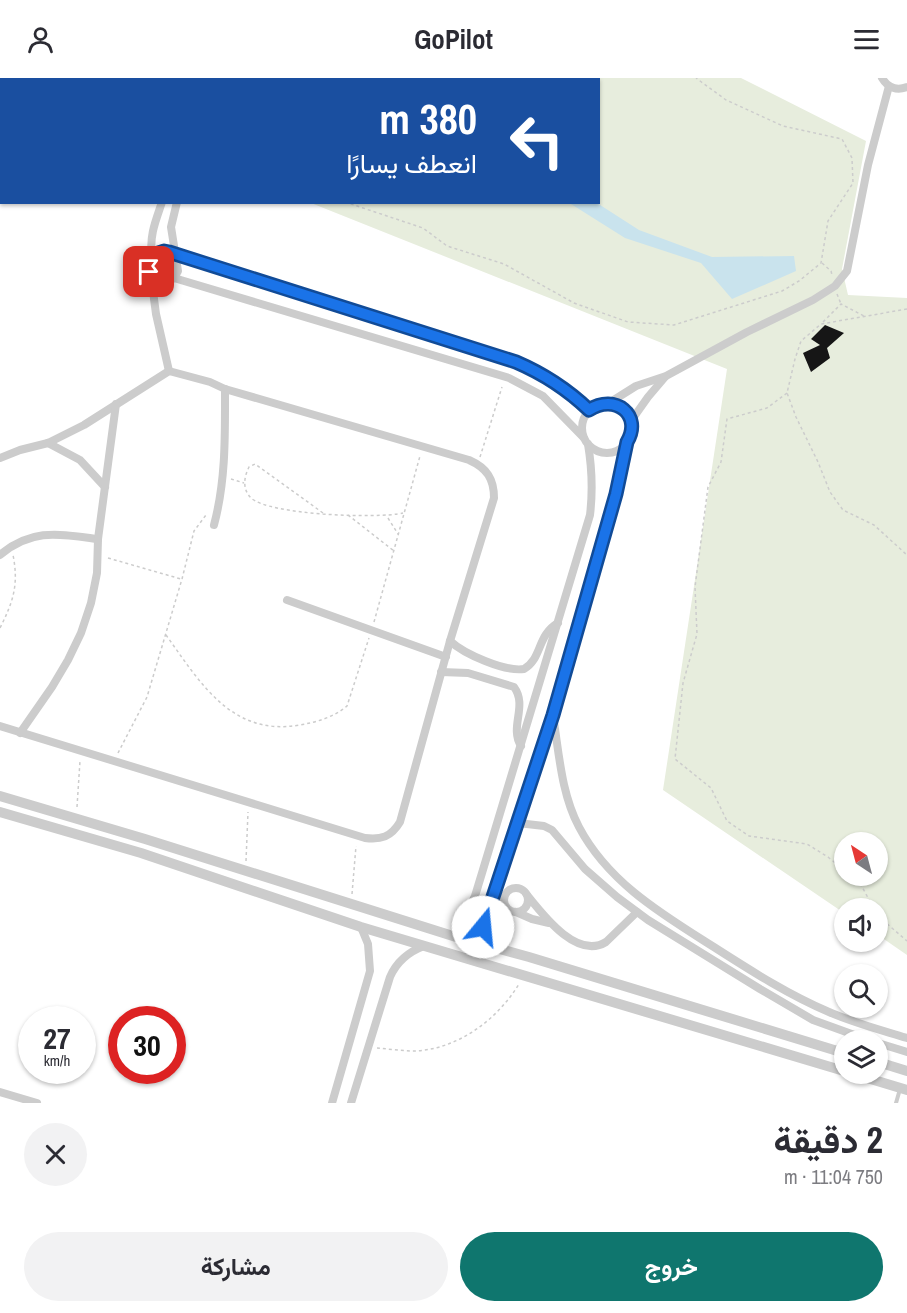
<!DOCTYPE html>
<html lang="ar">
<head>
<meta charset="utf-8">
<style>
	:root { --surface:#fff; --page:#f2f2f3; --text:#2b2b33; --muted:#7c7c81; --accent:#0f766e }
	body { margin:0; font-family:"Archivo Narrow",Vazirmatn,sans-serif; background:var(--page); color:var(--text); direction:rtl; height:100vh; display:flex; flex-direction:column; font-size:22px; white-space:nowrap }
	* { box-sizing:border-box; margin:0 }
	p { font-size:20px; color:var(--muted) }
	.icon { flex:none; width:33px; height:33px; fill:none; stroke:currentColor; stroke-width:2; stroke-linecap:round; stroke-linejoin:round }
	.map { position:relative; height:1025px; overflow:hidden; direction:ltr }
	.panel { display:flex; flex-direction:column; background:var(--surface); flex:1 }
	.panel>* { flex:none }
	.top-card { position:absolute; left:0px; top:0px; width:600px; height:126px; box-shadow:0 2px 4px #0004; direction:rtl; background:#1a4fa0; color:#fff; overflow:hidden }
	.needle { width:39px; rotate:324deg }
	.tools { position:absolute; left:834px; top:754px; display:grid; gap:12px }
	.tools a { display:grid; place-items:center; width:54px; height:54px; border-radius:50%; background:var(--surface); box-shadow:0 2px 4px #0004; font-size:30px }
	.speed { position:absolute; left:18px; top:928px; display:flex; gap:12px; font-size:30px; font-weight:700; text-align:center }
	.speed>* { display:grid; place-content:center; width:78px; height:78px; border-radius:50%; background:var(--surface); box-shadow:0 2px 4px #0004; line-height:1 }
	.speed small { font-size:15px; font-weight:400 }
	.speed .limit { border:9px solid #d22; background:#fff; color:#111 }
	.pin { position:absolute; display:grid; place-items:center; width:51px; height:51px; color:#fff; margin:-26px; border-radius:12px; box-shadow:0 3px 9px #0006 }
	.me { position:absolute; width:66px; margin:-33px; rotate:17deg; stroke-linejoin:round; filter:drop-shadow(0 0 4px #0008) }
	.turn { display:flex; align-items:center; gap:21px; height:126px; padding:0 24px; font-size:27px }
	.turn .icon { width:78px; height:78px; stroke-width:2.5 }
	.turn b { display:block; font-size:42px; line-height:51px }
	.round { display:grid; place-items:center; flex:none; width:63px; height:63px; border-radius:32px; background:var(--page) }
	.overview { display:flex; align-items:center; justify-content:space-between; height:102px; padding:0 24px }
	h1 { font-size:36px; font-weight:700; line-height:45px }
	.action { display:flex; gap:12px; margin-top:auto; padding:12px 24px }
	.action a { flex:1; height:69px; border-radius:36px; background:var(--accent); color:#fff; font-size:24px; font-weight:700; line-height:69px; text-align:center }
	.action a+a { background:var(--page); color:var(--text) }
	header { display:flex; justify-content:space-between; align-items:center; height:78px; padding:0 24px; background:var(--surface); font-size:27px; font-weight:700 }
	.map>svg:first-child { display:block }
	.green { fill:#e7eddd; fill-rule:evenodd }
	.water { fill:#c9e3ed }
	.building { fill:#161616 }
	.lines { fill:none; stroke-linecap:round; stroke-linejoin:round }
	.path { stroke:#ccc; stroke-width:1.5; stroke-dasharray:3 3; stroke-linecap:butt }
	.service { stroke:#ccc; stroke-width:4 }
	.minor { stroke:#ccc; stroke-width:8 }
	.tertiary { stroke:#ccc; stroke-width:10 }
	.route-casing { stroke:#114b97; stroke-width:15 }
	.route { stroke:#1a73e8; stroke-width:10 }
</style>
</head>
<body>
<header><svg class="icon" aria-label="menu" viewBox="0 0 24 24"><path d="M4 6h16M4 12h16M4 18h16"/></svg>GoPilot<svg class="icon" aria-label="person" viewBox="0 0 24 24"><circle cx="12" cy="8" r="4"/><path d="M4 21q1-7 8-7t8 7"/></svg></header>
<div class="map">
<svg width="907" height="1025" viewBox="0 0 907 1025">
	<rect width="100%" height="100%" fill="#fff"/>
	<path class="green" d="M 304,0 L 741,0 L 866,63 L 842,191 L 848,217 L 907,220 L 907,877 L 878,857 L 878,831 L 844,831 L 844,835 L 663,712 L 727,291 L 311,125 L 598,124 L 598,2 L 304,2 ZM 844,765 L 878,765 L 878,798 L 844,798 Z"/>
	<path class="water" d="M 559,125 L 597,125 L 639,152 L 712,179 L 794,178 L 796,193 L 732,221 L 701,185 L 625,160 L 571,126 Z"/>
	<path class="building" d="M 825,247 L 844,255 L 827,270 L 830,280 L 811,294 L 803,275 L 820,267 L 811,261 Z"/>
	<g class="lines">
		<g class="path">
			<path d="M 325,0 L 325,2"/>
			<path d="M 345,124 L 423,150 L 447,168 L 504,186 L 574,225 L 628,244 L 674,247 L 782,213 L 799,203 L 821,185 L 828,143 L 853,105 L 852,80 L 842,61 L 783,48 L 726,22 L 696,0"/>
			<path d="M 822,185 L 831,193 L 832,197"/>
			<path d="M 837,216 L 841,226"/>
			<path d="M 907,231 L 821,246 L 801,263 L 795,281 L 787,315 L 796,339 L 818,384 L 830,414 L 843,432 L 874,447 L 907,477"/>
			<path d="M 823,244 L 841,226 L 864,238"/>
			<path d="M 787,315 L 767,330 L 727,341 L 721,384 L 708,409 L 695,509 L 697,556 L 683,605 L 675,681 L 711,710 L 727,743 L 749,758 L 807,766 L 828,779 L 844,792"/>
			<path d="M 480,379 L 502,309"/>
			<path d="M 231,401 L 244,405"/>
			<path d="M 323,435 L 255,386 L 249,389 C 244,399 242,411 251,420 C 269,437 378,441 403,435"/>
			<path d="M 348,437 L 394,473"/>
			<path d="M 388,440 L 398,456"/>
			<path d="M 108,480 L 181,501"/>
			<path d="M 374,544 L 420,378"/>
			<path d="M 0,550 C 13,524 19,507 13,477"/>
			<path d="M 166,557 C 200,604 231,659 300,647 C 317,644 334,639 347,628 L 369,560"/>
			<path d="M 118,675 L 147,619 L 182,501 L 194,453 L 206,437"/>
			<path d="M 77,729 L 80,683"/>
			<path d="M 246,783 L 248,734"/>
			<path d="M 851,798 L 860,805 L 874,831"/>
			<path d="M 352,816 L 356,768"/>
			<path d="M 878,838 L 907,863"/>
			<path d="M 377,970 C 389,971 402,973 415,973 C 458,971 497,942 519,906"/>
		</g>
		<path class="service" d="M 896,1025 L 900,1011"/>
		<g class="minor">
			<path d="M 97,0 L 102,2"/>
			<path d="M 191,0 L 194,2"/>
			<path d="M 882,0 C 888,10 897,13 907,9"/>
			<path d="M 112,2 L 113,0"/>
			<path d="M 145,2 L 145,0"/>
			<path d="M 215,2 L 216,0"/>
			<path d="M 174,176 L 164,173 L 152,177 L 148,189 L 154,201 L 167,204 L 174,200 L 178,193 L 171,149 L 177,124"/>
			<path d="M 152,177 C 149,158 156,142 162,124"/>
			<path d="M 177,178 L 516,284 C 544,296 567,311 589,332"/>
			<path d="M 151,198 L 156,236 L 169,293"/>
			<path d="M 174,200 L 509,300 L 543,318 L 584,360"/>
			<path d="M 609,325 L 636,308 L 666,298 L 747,254 L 813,222 L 835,208 L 847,193 L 868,87 L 889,8"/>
			<circle cx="607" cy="350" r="25"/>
			<path d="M 631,343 L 648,319 L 665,299"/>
			<path d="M 48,365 L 80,382 L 105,409"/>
			<path d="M 0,380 L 20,372 L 48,365 L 84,347 L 169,293 L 210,304 L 225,311 L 469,382 C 487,390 494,401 494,420 L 450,563 L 400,744 C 391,759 381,762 365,760 L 0,648"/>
			<path d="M 214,447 C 226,402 225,357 225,311"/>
			<path d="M 0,477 C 32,450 59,456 98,461"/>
			<path d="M 287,522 L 446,579"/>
			<path d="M 450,563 C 464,576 505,594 524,591 C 542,581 537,557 558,545"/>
			<path d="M 441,594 L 468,595 L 514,609 C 528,628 509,649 521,668"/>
			<path d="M 553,638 C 559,674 561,715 579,749 C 609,806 665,838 717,871 C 753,894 789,917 829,934 C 854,945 881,952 907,960"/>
			<path d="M 20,655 L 52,609 L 68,582 L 81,555 L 91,525 L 97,495 L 98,461 L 116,326"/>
			<path d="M 518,745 L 544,748 L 552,752 L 585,791 L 617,819 L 648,842 L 760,911 L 813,942 L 871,963"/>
			<circle cx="516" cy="822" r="12"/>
			<path d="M 527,817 C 543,837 577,882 606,864 L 637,834"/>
			<path d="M 516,834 L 532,841 L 549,845"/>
			<path d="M 456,859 L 475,818 L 482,795 L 590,437 C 593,412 592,390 588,366"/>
			<path d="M 478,866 L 553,637 L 616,416 L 627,364"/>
			<path d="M 878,965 L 907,974"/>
			<path d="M 0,1014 L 37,1025"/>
			<path d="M 332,1025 L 370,893 L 368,866 L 361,849"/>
			<path d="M 351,1025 L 390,899 C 397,883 408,874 424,868"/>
		</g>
		<g class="tertiary">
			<path d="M 0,718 L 145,761 L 456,859 L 529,879 L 844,975"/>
			<path d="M 0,734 L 141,775 L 361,849 L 844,993"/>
			<path d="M 878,984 L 907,993"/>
			<path d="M 854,996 L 907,1012"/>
		</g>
	</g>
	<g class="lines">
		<g class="route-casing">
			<path id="route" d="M 149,194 L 149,184 L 152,177 L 164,173 L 169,174 L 516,284 C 544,296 567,311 589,332 C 615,315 643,337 627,364 L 616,416 L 553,637 L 483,849"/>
		</g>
		<use href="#route" class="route"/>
	</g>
</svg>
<div class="tools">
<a><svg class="needle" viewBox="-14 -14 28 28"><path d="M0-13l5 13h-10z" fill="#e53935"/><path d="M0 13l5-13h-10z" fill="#7c7c81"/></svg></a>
<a><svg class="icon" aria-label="sound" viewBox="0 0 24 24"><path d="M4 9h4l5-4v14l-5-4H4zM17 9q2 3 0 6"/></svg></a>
<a><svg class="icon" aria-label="search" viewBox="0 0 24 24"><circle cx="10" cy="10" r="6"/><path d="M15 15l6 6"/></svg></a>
<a><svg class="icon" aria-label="layers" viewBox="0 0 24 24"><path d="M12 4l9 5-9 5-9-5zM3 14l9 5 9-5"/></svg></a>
</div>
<div class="speed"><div>27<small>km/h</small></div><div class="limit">30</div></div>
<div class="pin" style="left:149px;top:194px;background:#d93025"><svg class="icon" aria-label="arrive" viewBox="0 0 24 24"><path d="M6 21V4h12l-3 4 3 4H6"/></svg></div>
<svg class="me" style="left:483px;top:849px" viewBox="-20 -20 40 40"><circle r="19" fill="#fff"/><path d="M0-13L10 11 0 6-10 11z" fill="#1a73e8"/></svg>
<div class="top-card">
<div class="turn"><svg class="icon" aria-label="left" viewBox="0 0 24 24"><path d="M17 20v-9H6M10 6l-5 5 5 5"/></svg><div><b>380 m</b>انعطف يسارًا</div></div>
</div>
</div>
<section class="panel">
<div class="overview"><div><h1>2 دقيقة</h1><p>750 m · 11:04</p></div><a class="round"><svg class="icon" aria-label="close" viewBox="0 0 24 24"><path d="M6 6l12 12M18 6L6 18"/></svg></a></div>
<div class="action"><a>خروج</a><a>مشاركة</a></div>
</section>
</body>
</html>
